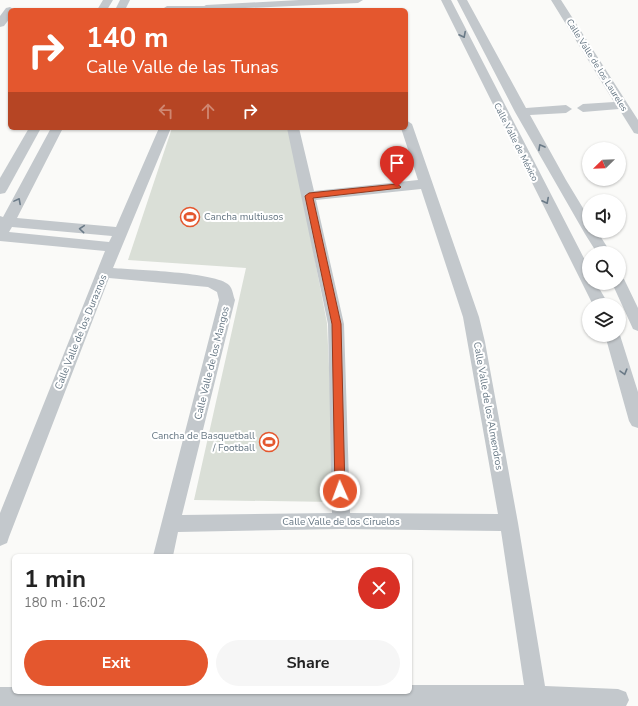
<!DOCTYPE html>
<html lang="en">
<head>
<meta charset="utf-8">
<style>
	:root { --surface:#fff; --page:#f6f6f6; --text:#222; --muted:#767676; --accent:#e4572e }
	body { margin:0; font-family:"Nunito Sans",sans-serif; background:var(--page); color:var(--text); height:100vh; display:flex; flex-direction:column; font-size:15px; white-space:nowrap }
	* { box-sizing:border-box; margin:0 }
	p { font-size:13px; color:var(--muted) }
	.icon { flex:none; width:22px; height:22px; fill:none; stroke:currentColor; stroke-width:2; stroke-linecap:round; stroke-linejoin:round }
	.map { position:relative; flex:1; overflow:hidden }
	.sheet { position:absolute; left:12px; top:554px; width:400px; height:140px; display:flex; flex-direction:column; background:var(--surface); border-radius:6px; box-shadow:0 1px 3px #0004 }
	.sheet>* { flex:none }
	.hud { position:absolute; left:8px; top:8px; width:400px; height:122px; border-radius:6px; box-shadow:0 1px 3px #0004; background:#e4572e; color:#fff; overflow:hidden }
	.needle { width:26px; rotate:247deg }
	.fabs { position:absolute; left:582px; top:142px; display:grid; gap:8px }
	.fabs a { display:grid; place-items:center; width:44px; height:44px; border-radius:50%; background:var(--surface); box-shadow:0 1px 3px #0004; font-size:20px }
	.pin { position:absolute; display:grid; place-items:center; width:34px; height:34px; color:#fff; margin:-41px -17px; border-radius:50% 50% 50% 0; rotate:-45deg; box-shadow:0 0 4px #0007 }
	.pin .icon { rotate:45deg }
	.me { position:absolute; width:44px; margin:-22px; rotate:358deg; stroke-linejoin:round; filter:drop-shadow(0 0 3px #0008) }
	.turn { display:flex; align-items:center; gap:14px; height:84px; padding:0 12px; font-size:18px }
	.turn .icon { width:52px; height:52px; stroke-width:2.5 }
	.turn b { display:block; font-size:28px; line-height:34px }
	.lanes { display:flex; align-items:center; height:38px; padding:0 12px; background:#0003; justify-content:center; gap:20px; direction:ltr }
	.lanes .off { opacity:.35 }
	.round { display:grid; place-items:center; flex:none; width:42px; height:42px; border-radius:21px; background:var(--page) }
	.overview { display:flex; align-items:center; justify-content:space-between; height:68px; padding:0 12px }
	h1 { font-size:24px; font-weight:700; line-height:30px }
	.action { display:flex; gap:8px; margin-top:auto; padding:8px 12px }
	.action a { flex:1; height:46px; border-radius:24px; background:var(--accent); color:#fff; font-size:16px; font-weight:700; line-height:46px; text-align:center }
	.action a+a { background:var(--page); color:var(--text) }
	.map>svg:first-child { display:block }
	.green { fill:#dadfd7 }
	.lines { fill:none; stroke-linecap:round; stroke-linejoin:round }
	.lane { fill:#c3c8cc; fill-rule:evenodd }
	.street { fill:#c3c8cc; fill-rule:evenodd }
	.oneway { stroke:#6a7a87 }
	.route { fill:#e4572e; stroke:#94391e }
	.labels { text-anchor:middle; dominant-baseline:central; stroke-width:4; stroke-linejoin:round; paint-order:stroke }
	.far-street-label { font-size:9px; fill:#657683; stroke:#fff }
	.poi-label { font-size:10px; fill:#657683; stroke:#fff; text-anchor:start }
	.street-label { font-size:10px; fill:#657683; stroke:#fff }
</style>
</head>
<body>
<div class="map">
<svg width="638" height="706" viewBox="0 0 638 706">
	<rect width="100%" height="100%" fill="#fafaf8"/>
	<path class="green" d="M 172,128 L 288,128 L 302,193 L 327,323 L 335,502 L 194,500 L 246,268 L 128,260 Z"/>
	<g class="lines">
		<path class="lane" d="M 206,6 L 208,7 L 208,9 L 167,10 L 164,8 L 167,6 Z"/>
		<g class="street">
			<path d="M 103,0 L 113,0 L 107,10 L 97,10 Z"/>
			<path d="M 120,0 L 130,0 L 125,10 L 115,10 Z"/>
			<path d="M 299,0 L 363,0 L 358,3 L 202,10 L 201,8 L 206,5 Z"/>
			<path d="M 441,0 L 451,0 L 589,268 L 589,283 L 596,283 L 609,305 L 593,305 Z"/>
			<path d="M 457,0 L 467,0 L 526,108 L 566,105 L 572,109 L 566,113 L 530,115 L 566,180 L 589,218 L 589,231 L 597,231 L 611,253 L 597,253 L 585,234 L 515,112 Z"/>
			<path d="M 551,0 L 561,0 L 638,120 L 638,134 L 634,133 L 619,109 L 583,112 L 577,108 L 583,104 L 614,102 Z"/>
			<path d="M 10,7 L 15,10 L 10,10 L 10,18 L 4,26 L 0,27 L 0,16 L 6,8 Z"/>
			<path d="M 406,120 L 412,124 L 479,317 L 485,342 L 518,523 L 545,686 L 618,689 L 626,692 L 629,700 L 626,706 L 0,706 L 0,687 L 14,687 L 14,692 L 410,692 L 410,685 L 524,685 L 501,531 L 341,529 L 178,532 L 173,556 L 153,556 L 219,300 L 217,292 L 208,287 L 109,278 L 9,537 L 7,543 L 0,546 L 0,513 L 105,251 L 0,241 L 0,216 L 3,217 L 51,128 L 63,128 L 17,218 L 116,227 L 159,128 L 171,128 L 113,268 C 136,270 216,272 229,285 C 233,289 233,296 235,300 L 182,515 L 332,513 L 328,324 L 287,128 L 299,128 L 314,191 L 418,180 L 401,128 L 406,128 ZM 421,189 L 463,317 L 498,514 L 350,513 L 344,324 L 316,200 ZM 12,227 L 112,236 L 109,242 L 9,232 Z"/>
			<path d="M 29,128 L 41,128 L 7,190 L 5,193 L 0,194 L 0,178 Z"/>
			<path d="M 619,278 L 624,279 L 638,308 L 638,331 L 633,329 L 612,283 L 619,283 Z"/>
			<path d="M 619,332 L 638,392 L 638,428 L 632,426 L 629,421 L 605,335 L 619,335 Z"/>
		</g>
	</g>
	<defs><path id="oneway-chevron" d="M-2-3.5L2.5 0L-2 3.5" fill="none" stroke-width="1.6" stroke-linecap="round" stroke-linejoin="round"/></defs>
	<g class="oneway">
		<use href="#oneway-chevron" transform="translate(463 35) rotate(63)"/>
		<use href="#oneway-chevron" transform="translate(541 147) rotate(-119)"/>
		<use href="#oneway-chevron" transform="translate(18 201) rotate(-62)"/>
		<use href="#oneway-chevron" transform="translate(546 201) rotate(63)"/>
		<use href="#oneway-chevron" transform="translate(82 229) rotate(-175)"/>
		<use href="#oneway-chevron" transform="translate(624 372) rotate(74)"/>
	</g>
	<path class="route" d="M 397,184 L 401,187 L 400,188 L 313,198 L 341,324 L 345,491 L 344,494 L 340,495 L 337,494 L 335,491 L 332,324 L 305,196 L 309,193 Z"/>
	<defs>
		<g id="stadium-ring" transform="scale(1)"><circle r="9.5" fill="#fff" stroke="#e4572e" stroke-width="1.5"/><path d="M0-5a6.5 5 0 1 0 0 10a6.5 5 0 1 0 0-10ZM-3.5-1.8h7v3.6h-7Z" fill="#e4572e"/></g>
	</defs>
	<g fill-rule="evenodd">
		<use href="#stadium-ring" x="190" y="217"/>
		<use href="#stadium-ring" x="269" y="442"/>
	</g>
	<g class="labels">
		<g class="far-street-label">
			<text transform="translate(597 65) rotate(58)">Calle Valle de los Laureles</text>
			<text transform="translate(516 142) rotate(63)">Calle Valle de México</text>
		</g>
		<g class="poi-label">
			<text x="204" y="217">Cancha multiusos</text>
			<text x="255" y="436" text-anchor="end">Cancha de Basquetball<tspan x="255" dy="12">/ Football</tspan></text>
		</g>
		<g class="street-label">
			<text transform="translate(81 332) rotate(-68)">Calle Valle de los Duraznos</text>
			<text transform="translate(212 363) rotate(-76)">Calle Valle de los Mangos</text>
			<text transform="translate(488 406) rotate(80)">Calle Valle de los Almendros</text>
			<text x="341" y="522">Calle Valle de los Ciruelos</text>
		</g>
	</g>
</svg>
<div class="fabs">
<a><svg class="needle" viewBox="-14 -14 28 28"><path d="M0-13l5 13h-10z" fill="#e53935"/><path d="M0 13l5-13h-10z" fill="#767676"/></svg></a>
<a><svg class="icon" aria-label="sound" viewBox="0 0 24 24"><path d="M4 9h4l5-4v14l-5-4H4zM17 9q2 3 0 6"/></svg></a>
<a><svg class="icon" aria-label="search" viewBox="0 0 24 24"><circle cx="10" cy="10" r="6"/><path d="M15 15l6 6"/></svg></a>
<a><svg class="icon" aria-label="layers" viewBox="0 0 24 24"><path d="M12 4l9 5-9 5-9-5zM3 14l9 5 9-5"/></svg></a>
</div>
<div class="pin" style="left:397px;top:187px;background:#d93025"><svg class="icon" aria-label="arrive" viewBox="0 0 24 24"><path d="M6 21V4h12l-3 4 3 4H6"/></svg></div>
<svg class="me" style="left:340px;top:491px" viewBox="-20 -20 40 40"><circle r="17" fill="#e4572e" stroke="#fff" stroke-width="3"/><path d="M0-11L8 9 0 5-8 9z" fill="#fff"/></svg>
<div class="hud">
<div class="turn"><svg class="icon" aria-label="right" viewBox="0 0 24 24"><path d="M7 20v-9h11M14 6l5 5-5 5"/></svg><div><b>140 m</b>Calle Valle de las Tunas</div></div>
<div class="lanes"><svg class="icon off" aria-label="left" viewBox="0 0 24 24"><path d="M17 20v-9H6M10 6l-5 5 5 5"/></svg><svg class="icon off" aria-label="ahead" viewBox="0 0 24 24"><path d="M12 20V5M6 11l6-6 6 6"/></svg><svg class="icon" aria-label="right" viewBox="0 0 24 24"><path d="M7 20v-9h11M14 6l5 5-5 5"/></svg></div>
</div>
<section class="sheet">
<div class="overview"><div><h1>1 min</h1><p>180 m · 16:02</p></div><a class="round" style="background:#d93025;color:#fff"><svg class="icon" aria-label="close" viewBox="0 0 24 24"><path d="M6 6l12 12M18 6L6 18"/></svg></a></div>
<div class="action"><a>Exit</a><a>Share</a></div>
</section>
</div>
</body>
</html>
